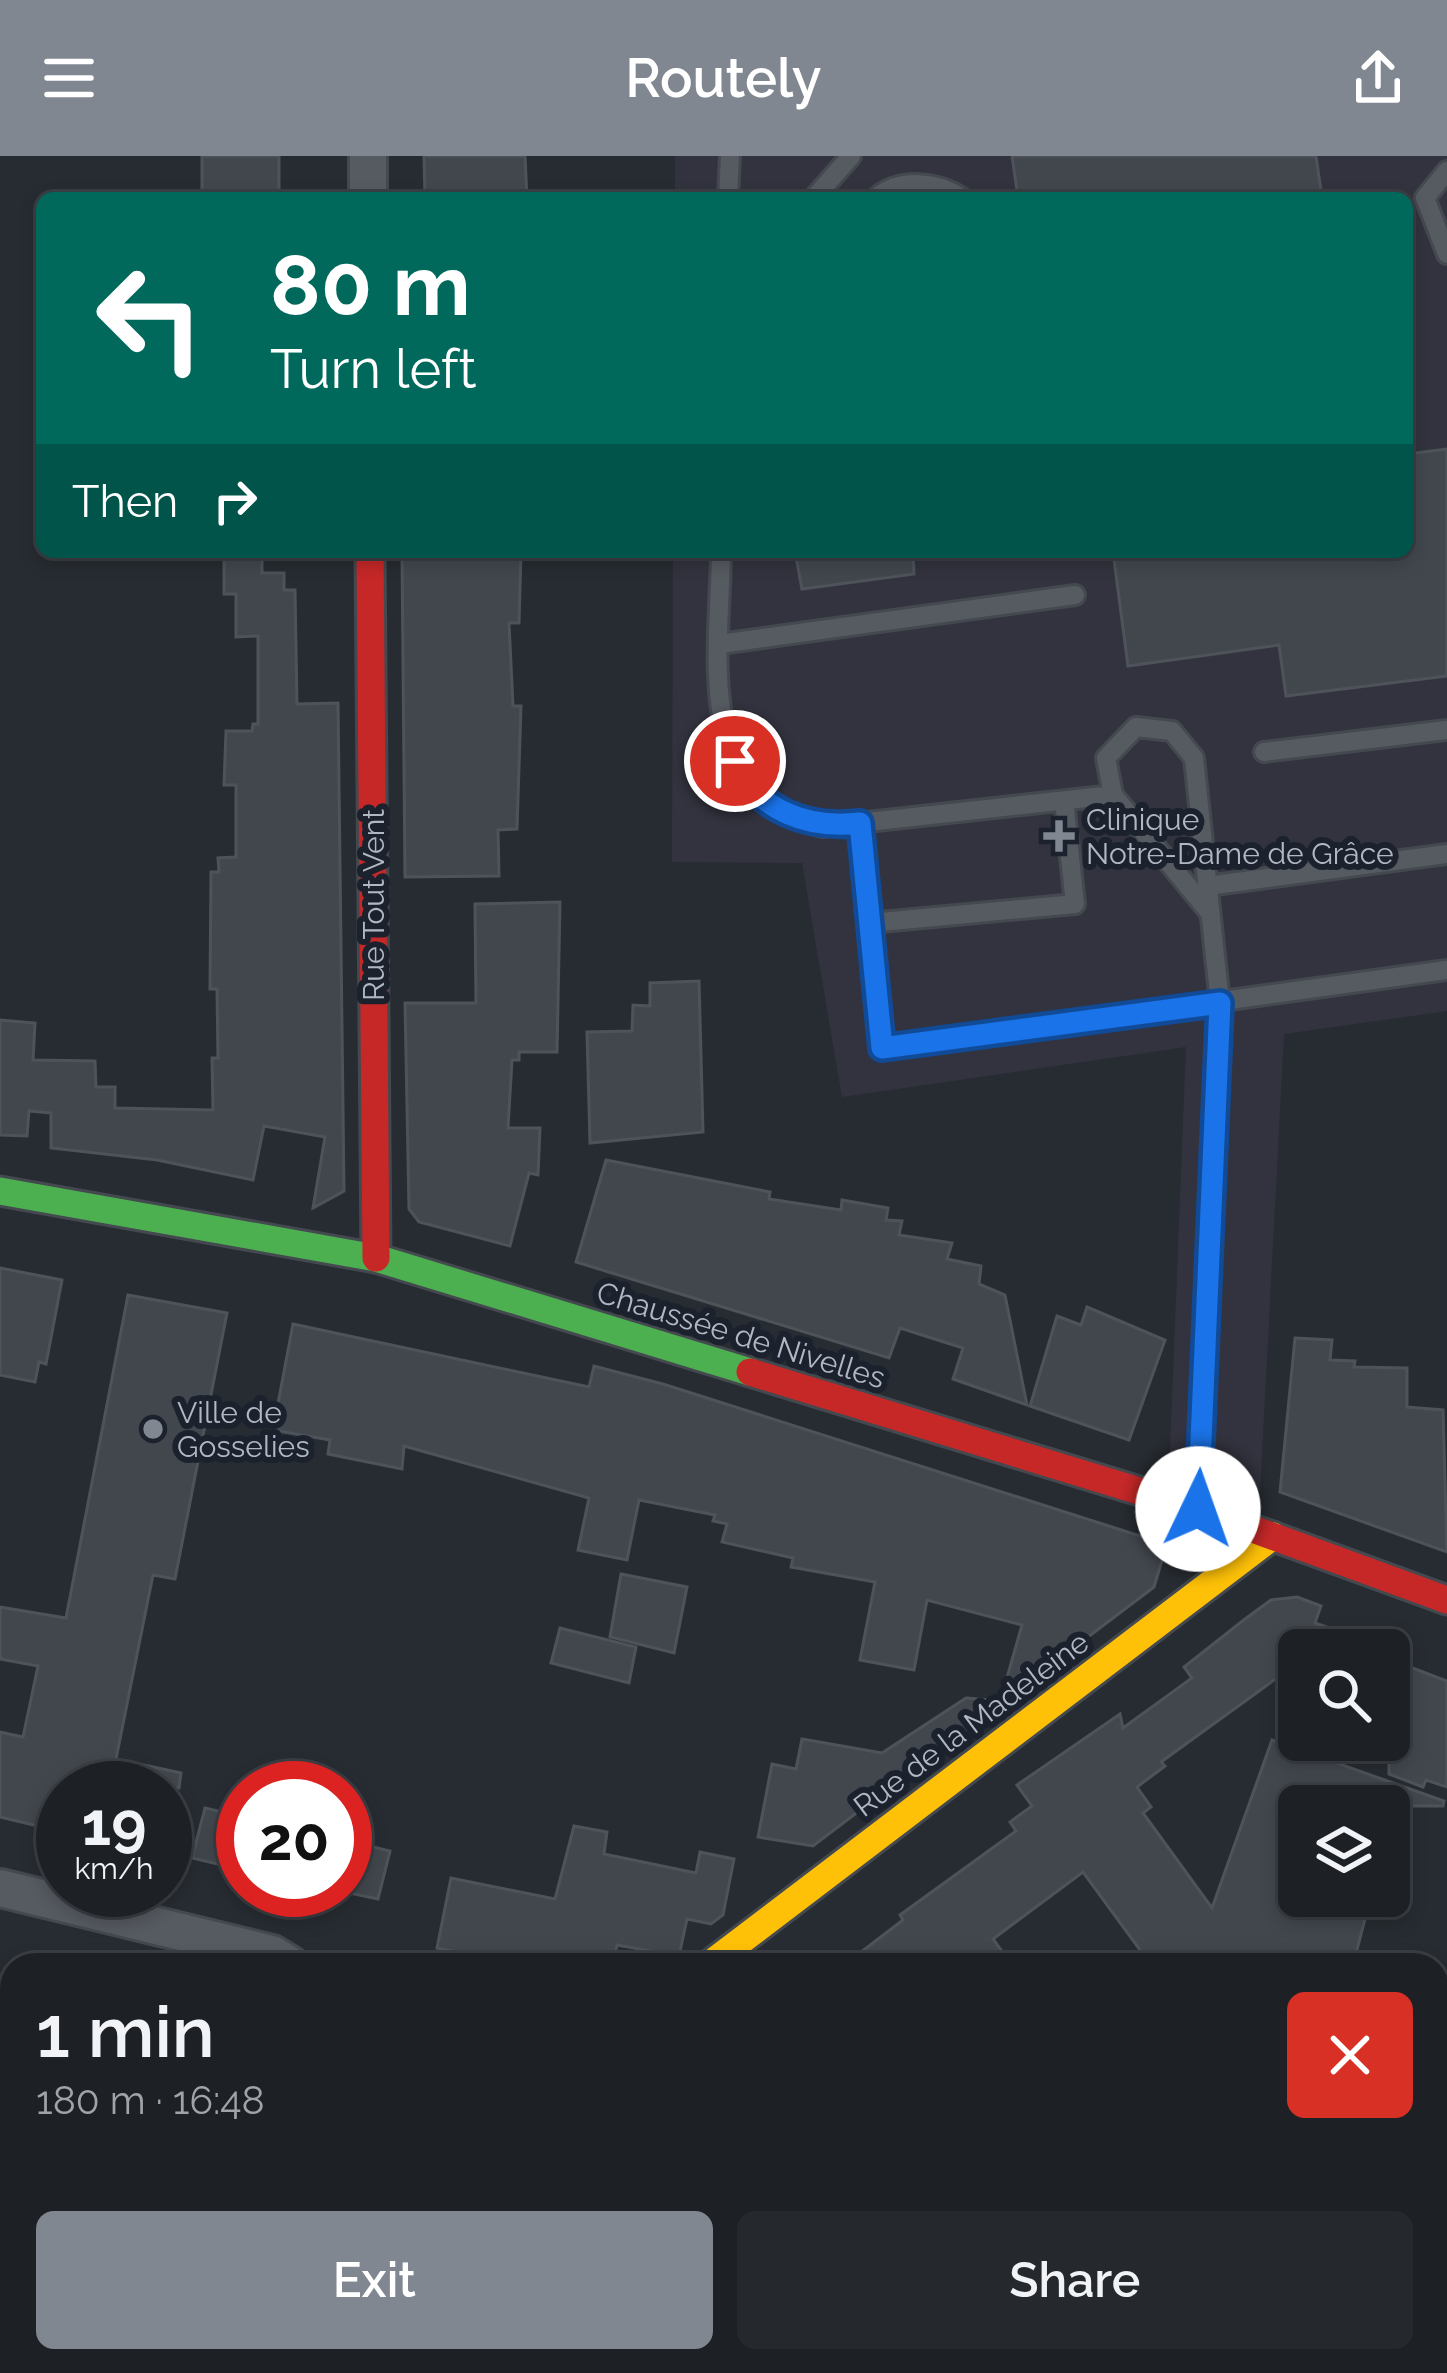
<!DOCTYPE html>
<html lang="en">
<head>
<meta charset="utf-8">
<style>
	:root { --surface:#1d2126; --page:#25292e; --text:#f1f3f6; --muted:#a0a3a7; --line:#3b3e43; --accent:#808791 }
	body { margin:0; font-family:Raleway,sans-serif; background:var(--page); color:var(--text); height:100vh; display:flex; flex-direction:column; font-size:45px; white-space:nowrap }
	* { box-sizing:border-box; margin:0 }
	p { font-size:39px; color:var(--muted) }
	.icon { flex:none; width:66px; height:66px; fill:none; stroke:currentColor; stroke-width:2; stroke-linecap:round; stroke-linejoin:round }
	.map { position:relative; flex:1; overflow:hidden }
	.drawer { position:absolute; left:0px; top:1797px; width:1449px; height:420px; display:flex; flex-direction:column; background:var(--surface); border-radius:36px 36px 0 0; box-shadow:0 6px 18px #0003,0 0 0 3px var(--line) }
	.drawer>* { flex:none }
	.top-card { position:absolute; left:36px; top:36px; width:1377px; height:366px; border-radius:18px; box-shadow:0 6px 18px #0003,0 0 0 3px var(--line); background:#00695c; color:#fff; overflow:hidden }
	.tools { position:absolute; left:1278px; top:1473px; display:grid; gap:24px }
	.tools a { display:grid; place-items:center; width:132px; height:132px; border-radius:18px; background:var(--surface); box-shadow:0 6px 18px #0003,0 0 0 3px var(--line); font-size:60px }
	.speed { position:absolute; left:36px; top:1605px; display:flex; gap:24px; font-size:60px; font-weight:700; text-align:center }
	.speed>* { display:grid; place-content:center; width:156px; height:156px; border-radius:50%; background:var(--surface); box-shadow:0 6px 18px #0003,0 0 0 3px var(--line); line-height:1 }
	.speed small { font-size:30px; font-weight:400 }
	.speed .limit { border:18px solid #d22; background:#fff; color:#111 }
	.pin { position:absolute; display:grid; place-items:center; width:102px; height:102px; color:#fff; margin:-51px; border:6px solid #fff; border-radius:50%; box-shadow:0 3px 12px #0007 }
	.me { position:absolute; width:132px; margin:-66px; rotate:3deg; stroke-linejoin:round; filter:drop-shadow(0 0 9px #0008) }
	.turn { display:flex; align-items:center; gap:42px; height:252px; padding:0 36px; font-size:54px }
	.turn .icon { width:156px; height:156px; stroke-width:2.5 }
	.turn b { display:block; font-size:84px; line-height:102px }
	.then { display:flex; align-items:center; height:114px; padding:0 36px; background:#0003; gap:24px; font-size:45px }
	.round { display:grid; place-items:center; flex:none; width:126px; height:126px; border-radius:18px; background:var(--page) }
	.head { display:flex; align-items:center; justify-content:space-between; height:204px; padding:0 36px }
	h1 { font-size:72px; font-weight:600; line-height:90px }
	.action { display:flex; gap:24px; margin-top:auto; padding:24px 36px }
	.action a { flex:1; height:138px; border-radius:18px; background:var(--accent); color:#fff; font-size:48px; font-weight:600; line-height:138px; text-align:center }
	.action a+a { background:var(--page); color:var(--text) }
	header { display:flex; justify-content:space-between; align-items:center; height:156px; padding:0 36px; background:var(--accent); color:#fff; font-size:54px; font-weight:600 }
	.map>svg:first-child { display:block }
	.medical { fill:#32333e }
	.building { fill:#42474e; stroke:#4e535a; stroke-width:3 }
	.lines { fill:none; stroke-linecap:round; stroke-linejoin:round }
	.lane-casing { stroke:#44484f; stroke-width:24 }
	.street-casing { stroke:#44484f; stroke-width:42 }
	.fast-casing { stroke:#44484f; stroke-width:33 }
	.slow-casing { stroke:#44484f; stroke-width:33 }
	.jam-casing { stroke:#44484f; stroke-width:33 }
	.lane { stroke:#565a61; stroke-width:18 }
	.street { stroke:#565a61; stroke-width:36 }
	.fast { stroke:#4caf50; stroke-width:27 }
	.slow { stroke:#ffc107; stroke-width:27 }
	.jam { stroke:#c62828; stroke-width:27 }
	.route-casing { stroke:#114b97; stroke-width:30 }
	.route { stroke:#1a73e8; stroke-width:21 }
	.poi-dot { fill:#808791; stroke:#1b222d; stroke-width:4.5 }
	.labels { text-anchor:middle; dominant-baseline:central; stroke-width:12; stroke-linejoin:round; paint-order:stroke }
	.poi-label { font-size:30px; fill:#b0b8c4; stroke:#1b222d; text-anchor:start }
	.street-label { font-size:30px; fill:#b0b8c4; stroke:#1b222d }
</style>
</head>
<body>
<header><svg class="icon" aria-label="menu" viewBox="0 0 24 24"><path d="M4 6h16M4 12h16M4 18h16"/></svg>Routely<svg class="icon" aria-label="share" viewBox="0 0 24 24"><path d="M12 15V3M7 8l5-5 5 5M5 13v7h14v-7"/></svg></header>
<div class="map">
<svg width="1447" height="2217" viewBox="0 0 1447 2217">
	<rect width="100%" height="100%" fill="#272c32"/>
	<path class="medical" d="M 675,0 L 1447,0 L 1447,855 L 1284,878 L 1259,1355 L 1168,1344 L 1186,891 L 842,941 L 802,707 L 672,706 L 673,396 L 1407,396 L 1407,42 L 675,42 Z"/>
	<g class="building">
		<rect x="202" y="0" width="77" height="42"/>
		<path d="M 424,0 L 525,0 L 527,42 L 425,42 Z"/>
		<path d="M 1012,0 L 1316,0 L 1322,42 L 1018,42 Z"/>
		<path d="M 1447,293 L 1447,520 L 1286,540 L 1279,489 L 1128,510 L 1113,396 L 1407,396 L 1407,298 Z"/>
		<path d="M 224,396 L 262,396 L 262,417 L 284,417 L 284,434 L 295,434 L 297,548 L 338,547 L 344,1035 L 313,1052 L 325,981 L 264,970 L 253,1024 L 157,1004 L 51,992 L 51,957 L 29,955 L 27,980 L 0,979 L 0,864 L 35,867 L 33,904 L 95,905 L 96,931 L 115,931 L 115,952 L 213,954 L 212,902 L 218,902 L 217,833 L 210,833 L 211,716 L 219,716 L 218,702 L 236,701 L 236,629 L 224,629 L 226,575 L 252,575 L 253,568 L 258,568 L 258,480 L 236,481 L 236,438 L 224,438 Z"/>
		<path d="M 402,396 L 521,396 L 519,467 L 509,467 L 513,550 L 521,550 L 517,673 L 498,674 L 499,720 L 405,721 Z"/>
		<path d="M 795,396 L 913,396 L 914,418 L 802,433 Z"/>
		<path d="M 560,746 L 557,896 L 519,896 L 519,904 L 512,904 L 508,972 L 540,972 L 538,1019 L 529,1017 L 510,1090 L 419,1066 L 409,1053 L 405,847 L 476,847 L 475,748 Z"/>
		<path d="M 699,825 L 703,976 L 590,987 L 587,876 L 632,875 L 633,849 L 650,850 L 650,827 Z"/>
		<path d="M 606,1004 L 770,1036 L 769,1043 L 841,1054 L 842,1044 L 888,1052 L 886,1064 L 902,1065 L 899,1079 L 952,1087 L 947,1103 L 981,1110 L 979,1128 L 1005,1139 L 1027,1249 L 953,1223 L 963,1192 L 900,1172 L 889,1202 L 576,1106 Z"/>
		<path d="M 0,1112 L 62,1124 L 46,1208 L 39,1206 L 35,1226 L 0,1219 Z"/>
		<path d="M 128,1139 L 227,1157 L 175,1423 L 153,1419 L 116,1603 L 181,1617 L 179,1632 L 63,1632 L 63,1676 L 0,1661 L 0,1576 L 23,1581 L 38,1510 L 0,1503 L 0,1451 L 66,1462 Z"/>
		<path d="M 1087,1151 L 1165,1184 L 1129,1284 L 1030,1250 L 1057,1160 L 1081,1169 Z"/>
		<path d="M 293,1168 L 589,1231 L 594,1210 L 663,1228 L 1156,1385 L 1163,1401 L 1154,1431 L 1018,1534 L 1004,1532 L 1022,1469 L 927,1444 L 914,1514 L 860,1504 L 875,1426 L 791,1411 L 793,1402 L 722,1386 L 727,1368 L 713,1365 L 715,1359 L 639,1344 L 627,1404 L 578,1394 L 589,1342 L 404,1290 L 402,1313 L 328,1298 L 330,1284 L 273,1274 Z"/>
		<path d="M 1295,1182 L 1332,1184 L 1330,1204 L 1355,1205 L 1354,1211 L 1407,1212 L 1407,1251 L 1443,1254 L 1447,1396 L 1280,1336 Z"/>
		<path d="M 621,1418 L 687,1431 L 674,1497 L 610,1481 Z"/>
		<path d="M 1297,1441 L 1321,1450 L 1315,1467 L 1378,1489 L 1377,1494 L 1299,1494 L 1299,1506 L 1161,1606 L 1165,1610 L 1137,1631 L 1151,1651 L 1143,1657 L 1212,1752 L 1272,1584 L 1444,1645 L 1443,1650 L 1299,1650 L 1299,1740 L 1371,1740 L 1353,1809 L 1151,1809 L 1083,1716 L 993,1783 L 1012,1809 L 844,1809 L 903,1764 L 900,1759 L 1016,1675 L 1010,1666 L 1032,1650 L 1017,1629 L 1120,1558 L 1123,1572 L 1192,1522 L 1184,1511 L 1245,1463 L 1271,1444 Z"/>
		<path d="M 560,1472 L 636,1491 L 629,1527 L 551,1507 Z"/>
		<path d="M 1389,1503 L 1447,1525 L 1447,1631 L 1426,1624 L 1423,1631 L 1389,1618 Z"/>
		<path d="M 966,1542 L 1004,1545 L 813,1690 L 758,1681 L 772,1608 L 796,1613 L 802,1583 L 882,1597 Z"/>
		<path d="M 205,1652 L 243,1661 L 243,1714 L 192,1702 Z"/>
		<path d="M 574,1670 L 607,1676 L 604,1698 L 696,1717 L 700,1696 L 734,1703 L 723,1759 L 711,1768 L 687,1763 L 679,1800 L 617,1789 L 613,1807 L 575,1800 L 572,1809 L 488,1809 L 490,1803 L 437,1792 L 451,1722 L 555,1743 Z"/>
		<path d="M 345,1684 L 390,1695 L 378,1743 L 345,1736 Z"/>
	</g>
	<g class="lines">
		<g class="lane-casing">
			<g id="lane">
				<path d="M 1447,15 L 1425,42 L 1447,98"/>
				<path d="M 728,42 L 730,0"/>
				<path d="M 814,42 L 851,0"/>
				<path d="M 876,42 C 900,21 938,26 962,42"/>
				<path d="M 721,396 C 720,500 691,637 822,671 L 1113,639"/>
				<path d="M 720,488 L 1075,439"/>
				<path d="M 1264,596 L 1447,574"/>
				<path d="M 860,667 L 882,892 L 1447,814"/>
				<path d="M 1207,730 L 1447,698"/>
				<path d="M 870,767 L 1075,748 L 1064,645"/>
				<path d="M 1198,1348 L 1220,847 L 1194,602 L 1172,575 L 1136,571 L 1106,602 L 1113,639 L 1210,757"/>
			</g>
		</g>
		<g class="street-casing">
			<g id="street">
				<path d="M 368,0 L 368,42"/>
				<path d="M 0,1732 L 272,1798 L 290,1809"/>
				<path d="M 294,2217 L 295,2205"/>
			</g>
		</g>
		<g class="fast-casing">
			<g id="fast">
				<path d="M 0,1035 L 376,1102 L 750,1216"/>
				<path d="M 0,2195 L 12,2192"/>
			</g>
		</g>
		<g class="slow-casing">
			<path id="slow" d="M 709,1809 L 1273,1380"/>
		</g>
		<g class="jam-casing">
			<g id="jam">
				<path d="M 370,396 L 376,1102"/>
				<path d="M 750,1216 L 1198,1353 L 1447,1444"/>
			</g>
		</g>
		<use href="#lane" class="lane"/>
		<use href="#street" class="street"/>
		<use href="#fast" class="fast"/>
		<use href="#slow" class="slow"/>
		<use href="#jam" class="jam"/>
	</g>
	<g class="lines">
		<g class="route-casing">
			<path id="route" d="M 735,605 C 758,656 809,673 860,667 L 882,892 L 1220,847 L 1198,1353"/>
		</g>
		<use href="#route" class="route"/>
	</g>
	<g class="poi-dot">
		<path d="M1053 662h12v12h12v12h-12v12h-12v-12h-12v-12h12z"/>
		<circle cx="153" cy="1273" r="12"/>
	</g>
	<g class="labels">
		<g class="poi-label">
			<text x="1086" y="663">Clinique<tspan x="1086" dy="34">Notre-Dame de Grâce</tspan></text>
			<text x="177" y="1256">Ville de<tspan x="177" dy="34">Gosselies</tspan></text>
		</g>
		<g class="street-label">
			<text transform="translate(373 749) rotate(-90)">Rue Tout Vent</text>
			<text transform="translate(741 1179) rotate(17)">Chaussée de Nivelles</text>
			<text transform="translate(971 1568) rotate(-37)">Rue de la Madeleine</text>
		</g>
	</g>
</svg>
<div class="tools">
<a><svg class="icon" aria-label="search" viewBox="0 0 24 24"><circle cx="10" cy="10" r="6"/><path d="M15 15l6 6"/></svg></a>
<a><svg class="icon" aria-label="layers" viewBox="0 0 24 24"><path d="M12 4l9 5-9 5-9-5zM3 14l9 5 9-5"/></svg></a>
</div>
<div class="speed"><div>19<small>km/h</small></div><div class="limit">20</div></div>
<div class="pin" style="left:735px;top:605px;background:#d93025"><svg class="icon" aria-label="arrive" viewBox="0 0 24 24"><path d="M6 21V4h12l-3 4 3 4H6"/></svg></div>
<svg class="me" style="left:1198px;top:1353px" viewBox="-20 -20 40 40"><circle r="19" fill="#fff"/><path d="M0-13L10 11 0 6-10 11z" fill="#1a73e8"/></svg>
<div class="top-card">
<div class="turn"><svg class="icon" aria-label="left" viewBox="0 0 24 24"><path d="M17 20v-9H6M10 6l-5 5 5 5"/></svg><div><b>80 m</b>Turn left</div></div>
<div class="then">Then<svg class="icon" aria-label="right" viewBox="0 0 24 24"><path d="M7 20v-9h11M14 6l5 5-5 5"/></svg></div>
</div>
<section class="drawer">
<div class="head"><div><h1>1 min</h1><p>180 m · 16:48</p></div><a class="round" style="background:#d93025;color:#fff"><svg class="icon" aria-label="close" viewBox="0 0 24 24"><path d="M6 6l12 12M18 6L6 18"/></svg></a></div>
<div class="action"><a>Exit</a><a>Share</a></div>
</section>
</div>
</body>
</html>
